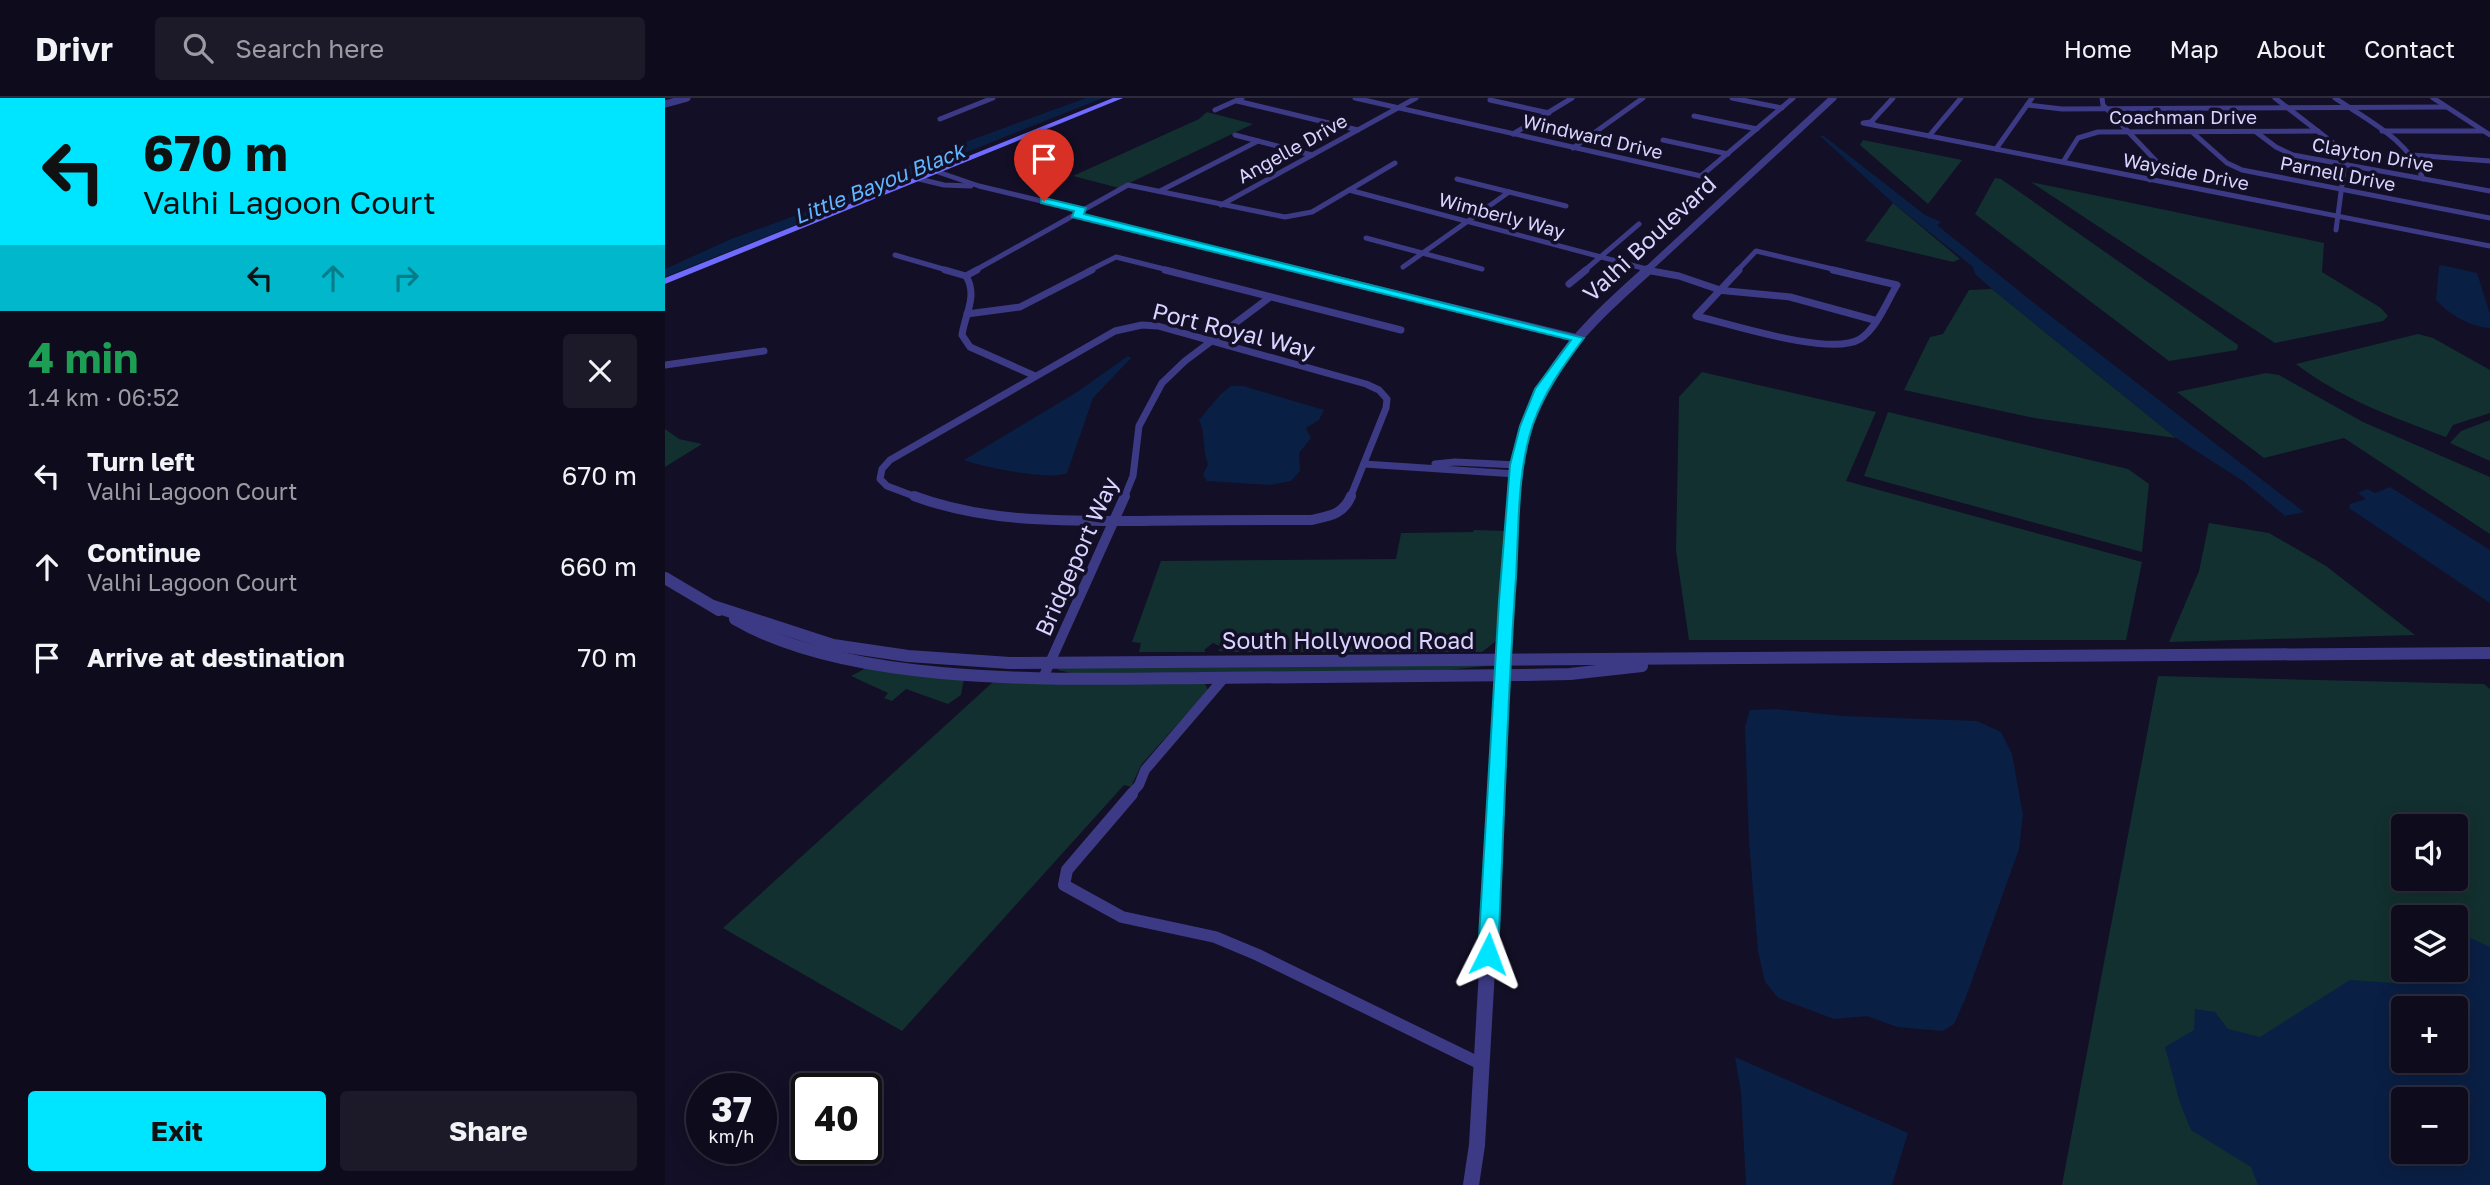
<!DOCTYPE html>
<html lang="en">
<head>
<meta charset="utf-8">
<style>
	:root { --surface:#0e0b1c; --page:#1c1929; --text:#f1f3f6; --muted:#9b9ba3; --line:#2e2b3b; --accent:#00e5ff }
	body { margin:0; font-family:"Golos Text",sans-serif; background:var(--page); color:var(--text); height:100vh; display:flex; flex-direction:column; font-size:26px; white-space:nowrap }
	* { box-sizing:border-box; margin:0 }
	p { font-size:23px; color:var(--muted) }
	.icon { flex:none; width:38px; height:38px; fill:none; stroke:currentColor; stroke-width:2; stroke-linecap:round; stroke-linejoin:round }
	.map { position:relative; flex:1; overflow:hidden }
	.side { display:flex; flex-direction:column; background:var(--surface); width:665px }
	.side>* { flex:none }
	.banner { background:#00e5ff; color:#111; overflow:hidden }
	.tools { position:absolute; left:1726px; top:716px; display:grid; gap:14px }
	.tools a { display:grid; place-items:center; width:77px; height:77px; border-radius:7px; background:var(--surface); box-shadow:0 4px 18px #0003,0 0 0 2px var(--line); font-size:35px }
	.speed { position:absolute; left:21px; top:975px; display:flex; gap:14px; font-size:35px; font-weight:700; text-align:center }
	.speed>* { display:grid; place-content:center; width:91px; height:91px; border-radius:50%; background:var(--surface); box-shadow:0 4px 18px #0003,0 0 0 2px var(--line); line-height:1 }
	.speed small { font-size:18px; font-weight:400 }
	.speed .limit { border:4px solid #111; border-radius:10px; background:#fff; color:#111 }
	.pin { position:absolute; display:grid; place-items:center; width:60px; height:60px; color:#fff; margin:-72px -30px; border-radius:50% 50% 50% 0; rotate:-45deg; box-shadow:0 0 7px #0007 }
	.pin .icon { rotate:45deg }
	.me { position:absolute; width:77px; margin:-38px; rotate:3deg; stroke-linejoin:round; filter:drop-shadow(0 0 5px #0008) }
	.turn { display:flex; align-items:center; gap:24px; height:147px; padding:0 28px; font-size:32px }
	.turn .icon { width:91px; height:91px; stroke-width:2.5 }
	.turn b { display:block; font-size:49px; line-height:60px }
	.lanes { display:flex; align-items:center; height:66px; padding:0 28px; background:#0003; justify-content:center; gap:35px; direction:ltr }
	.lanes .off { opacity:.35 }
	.round { display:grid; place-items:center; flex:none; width:74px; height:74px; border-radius:7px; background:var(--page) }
	.headline { display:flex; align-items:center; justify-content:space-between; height:119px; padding:0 28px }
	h1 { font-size:42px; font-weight:700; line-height:52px; color:#1e9e55 }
	.button { display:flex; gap:14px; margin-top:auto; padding:14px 28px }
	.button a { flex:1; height:80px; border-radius:7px; background:var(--accent); color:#111; font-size:28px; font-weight:700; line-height:80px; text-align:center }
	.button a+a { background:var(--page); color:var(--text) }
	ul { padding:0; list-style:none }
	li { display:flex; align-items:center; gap:21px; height:91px; padding:0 28px }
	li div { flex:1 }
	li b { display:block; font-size:26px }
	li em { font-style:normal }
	header { display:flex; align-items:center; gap:42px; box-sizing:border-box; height:98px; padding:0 35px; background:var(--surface); border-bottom:2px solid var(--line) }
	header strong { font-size:33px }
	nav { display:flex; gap:38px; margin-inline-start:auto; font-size:24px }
	.search { width:490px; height:63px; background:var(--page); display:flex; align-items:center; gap:18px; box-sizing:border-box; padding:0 24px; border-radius:7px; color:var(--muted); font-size:26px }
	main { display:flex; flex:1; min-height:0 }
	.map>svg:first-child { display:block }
	.green { fill:#12302f; fill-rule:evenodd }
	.water { fill:#0a1f44; fill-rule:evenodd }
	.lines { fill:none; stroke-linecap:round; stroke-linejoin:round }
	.minor-far3 { stroke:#3d3a85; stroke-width:5 }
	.minor-far2 { stroke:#3d3a85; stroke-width:7 }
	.minor-far1 { stroke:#3d3a85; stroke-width:10 }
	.minor { stroke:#3d3a85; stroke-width:12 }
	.tertiary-far3 { stroke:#3d3a85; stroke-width:7 }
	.tertiary-far2 { stroke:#3d3a85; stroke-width:10 }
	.tertiary-far1 { stroke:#3d3a85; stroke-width:12 }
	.tertiary { stroke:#3d3a85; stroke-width:16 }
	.secondary { fill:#6f6bff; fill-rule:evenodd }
	.route { fill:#00e5ff; stroke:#0095a6; stroke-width:2 }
	.labels { text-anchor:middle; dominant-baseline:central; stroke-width:7; stroke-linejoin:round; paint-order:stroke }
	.far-street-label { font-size:19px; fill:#d9d4ff; stroke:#130f26 }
	.far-water-label { font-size:21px; font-style:italic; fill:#62b6ff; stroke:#130f26 }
	.street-label { font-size:23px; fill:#d9d4ff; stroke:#130f26 }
</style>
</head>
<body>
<header>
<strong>Drivr</strong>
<div class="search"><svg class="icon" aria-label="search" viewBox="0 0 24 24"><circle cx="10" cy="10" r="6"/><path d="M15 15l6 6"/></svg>Search here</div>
<nav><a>Home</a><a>Map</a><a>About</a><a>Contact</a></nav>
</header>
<main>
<section class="side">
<div class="banner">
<div class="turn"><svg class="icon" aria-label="left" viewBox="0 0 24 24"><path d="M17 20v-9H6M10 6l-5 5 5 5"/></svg><div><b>670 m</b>Valhi Lagoon Court</div></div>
<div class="lanes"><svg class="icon" aria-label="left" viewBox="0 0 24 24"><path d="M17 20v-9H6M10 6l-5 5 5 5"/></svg><svg class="icon off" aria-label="ahead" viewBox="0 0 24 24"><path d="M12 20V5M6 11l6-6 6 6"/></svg><svg class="icon off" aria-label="right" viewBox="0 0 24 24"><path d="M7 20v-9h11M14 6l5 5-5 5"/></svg></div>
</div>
<div class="headline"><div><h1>4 min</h1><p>1.4 km · 06:52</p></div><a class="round"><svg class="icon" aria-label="close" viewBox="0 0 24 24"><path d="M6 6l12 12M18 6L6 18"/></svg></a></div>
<ul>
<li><svg class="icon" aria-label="left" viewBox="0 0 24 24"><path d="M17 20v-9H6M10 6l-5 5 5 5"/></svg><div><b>Turn left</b><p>Valhi Lagoon Court</p></div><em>670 m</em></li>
<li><svg class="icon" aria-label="ahead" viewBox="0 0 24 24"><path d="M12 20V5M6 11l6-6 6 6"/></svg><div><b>Continue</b><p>Valhi Lagoon Court</p></div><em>660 m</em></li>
<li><svg class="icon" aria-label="arrive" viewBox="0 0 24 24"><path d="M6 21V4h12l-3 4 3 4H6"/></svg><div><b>Arrive at destination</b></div><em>70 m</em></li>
</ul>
<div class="button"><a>Exit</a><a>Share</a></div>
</section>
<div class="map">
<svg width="1825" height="1087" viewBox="0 0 1825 1087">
	<rect width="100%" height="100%" fill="#130f26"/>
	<g class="green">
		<path d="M 542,14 L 588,26 L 454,90 L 408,78 L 534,21 Z"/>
		<path d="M 1198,42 L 1297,62 L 1263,106 L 1195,47 Z"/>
		<path d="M 1330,80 L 1336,81 L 1573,247 L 1572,252 L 1504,263 L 1310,116 Z"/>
		<path d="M 1366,84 L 1659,145 L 1657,174 L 1716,210 L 1723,218 L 1718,223 L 1610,245 Z"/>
		<path d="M 1228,105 L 1295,161 L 1288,164 L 1200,143 Z"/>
		<path d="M 1327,191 L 1511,340 L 1369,320 L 1239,292 L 1265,239 L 1278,236 L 1304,192 Z"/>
		<path d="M 1753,236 L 1768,240 L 1825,272 L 1825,315 L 1788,327 L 1781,339 C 1729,320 1675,300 1631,266 Z"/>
		<path d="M 1037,274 L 1211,314 L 1181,383 L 1477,464 L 1461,542 L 1024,542 L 1011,453 L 1014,299 Z"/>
		<path d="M 1601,275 L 1614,277 L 1698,324 L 1825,379 L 1825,436 L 1679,340 L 1599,360 L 1512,294 Z"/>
		<path d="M 1223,314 L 1463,371 L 1484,386 L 1477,454 L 1199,378 Z"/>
		<path d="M 1825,322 L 1825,363 L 1785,345 L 1796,333 Z"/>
		<path d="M 0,331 L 14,341 L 37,346 L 0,369 Z"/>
		<path d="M 1544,425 L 1604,435 L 1661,468 L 1750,537 L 1504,544 L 1534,473 Z"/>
		<path d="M 809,432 L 841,433 C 839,470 833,506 831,543 L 817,554 L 566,554 L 553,553 L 557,549 L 548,545 L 539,552 L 541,554 L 474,554 L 476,545 L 467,544 L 496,463 L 731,461 L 736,435 L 808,434 Z"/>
		<path d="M 395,566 L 831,567 L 762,574 L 406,575 L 393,572 Z"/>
		<path d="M 201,570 L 299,581 L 296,597 L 283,606 L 241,591 L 227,603 L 219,600 L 223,595 L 186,578 Z"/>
		<path d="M 1493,578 L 1819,586 L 1825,591 L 1825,1087 L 1397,1087 ZM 1738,728 L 1790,728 L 1790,780 L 1738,780 ZM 1738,819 L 1790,819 L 1790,872 L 1738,872 ZM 1738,910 L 1790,910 L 1790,962 L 1738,962 ZM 1738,1001 L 1790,1001 L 1790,1054 L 1738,1054 Z"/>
		<path d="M 328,584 L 539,584 L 543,592 L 476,667 L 466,689 L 459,687 L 237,933 L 58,830 Z"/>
	</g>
	<g class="water">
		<path d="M 421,0 L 438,0 L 252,74 L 188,104 L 0,179 L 0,171 L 66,141 L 162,106 L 276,53 Z"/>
		<path d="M 1155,38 L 1159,38 L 1260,117 L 1276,124 L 1272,127 L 1379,213 L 1639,414 L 1620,418 L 1578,383 L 1511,340 L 1327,191 L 1310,176 L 1308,169 L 1228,105 Z"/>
		<path d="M 1777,167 L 1812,175 L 1825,216 L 1825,230 C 1805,229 1784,216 1771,202 L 1774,168 Z"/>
		<path d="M 463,258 L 466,260 L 428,300 L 402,375 C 386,383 317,369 299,362 L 412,294 Z"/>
		<path d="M 566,288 L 578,288 L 659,312 L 654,322 L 641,330 L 646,340 L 634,355 L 635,373 L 626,383 L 605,387 L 542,383 L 538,377 L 543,366 C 537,351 541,337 534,322 L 555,297 Z"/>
		<path d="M 1725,389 L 1825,452 L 1825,505 L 1684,410 L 1685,406 L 1701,401 L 1693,395 L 1702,391 L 1710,395 Z"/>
		<path d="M 1111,611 L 1178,618 L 1312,623 L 1336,634 L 1347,656 L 1358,717 L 1354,751 L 1301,899 L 1289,926 L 1278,933 L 1232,929 L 1202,918 L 1169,921 L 1113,900 L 1100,884 L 1093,853 L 1084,743 L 1080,629 L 1085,612 Z"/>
		<path d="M 1790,833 L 1825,849 L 1825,1087 L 1593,1087 L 1586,1069 L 1526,1032 L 1515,1005 L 1500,949 L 1529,932 L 1530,911 L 1550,914 L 1563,931 L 1595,939 L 1685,882 L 1729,885 L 1762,882 L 1752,872 L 1790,872 ZM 1738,910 L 1790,910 L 1790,962 L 1738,962 ZM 1738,1001 L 1790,1001 L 1790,1054 L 1738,1054 Z"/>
		<path d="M 1070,959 L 1243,1035 L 1227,1087 L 1081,1087 L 1076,994 Z"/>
	</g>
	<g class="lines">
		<g class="minor-far3">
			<path d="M 690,0 L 1036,78 L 1128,0"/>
			<path d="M 1067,0 L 1117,10"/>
			<path d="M 1437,0 L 1438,7 L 1491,63 L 1485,82"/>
			<path d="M 1610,0 L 1672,48 L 1680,64 L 1671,132"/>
			<path d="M 1670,0 C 1702,22 1745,42 1758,81"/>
			<path d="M 1768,0 L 1825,37"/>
			<path d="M 825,2 L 884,15"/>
			<path d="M 572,3 L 693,32"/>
			<path d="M 1362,7 L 1397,11 L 1781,9"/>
			<path d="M 550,12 L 577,0"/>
			<path d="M 1029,18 L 1092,31"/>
			<path d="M 275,21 L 328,0"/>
			<path d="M 1206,24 L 1198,25 L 1825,148"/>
			<path d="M 1210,27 L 1206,24 L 1228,0"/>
			<path d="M 1717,33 L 1818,33"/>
			<path d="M 1527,34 L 1562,65 L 1577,72 L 1825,120"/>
			<path d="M 1591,34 L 1611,49 L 1628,57 L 1825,93"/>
			<path d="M 848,36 L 907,0"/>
			<path d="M 570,37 L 647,57"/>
			<path d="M 1264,38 L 1296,0"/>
			<path d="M 998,42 L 1063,56"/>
			<path d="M 908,50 L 978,0"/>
			<path d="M 1331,51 L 1367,0"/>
			<path d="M 1747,57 L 1825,63"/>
			<path d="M 1398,64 L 1413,40 L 1433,34 L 1653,33"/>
			<path d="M 273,74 L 314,88 L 418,113"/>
			<path d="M 254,81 L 279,87 L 306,88"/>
			<path d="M 792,81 L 901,108"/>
			<path d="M 684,92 L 989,173"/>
			<path d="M 495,93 L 593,43"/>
			<path d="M 556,107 L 751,0"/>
			<path d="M 410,117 L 641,173"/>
			<path d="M 701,140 L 817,171"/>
			<path d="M 230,157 L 285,173"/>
			<path d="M 738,169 L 844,94"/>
			<path d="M 309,173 L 463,87 L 620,119 L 647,114 L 730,65"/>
			<path d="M 423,173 L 451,159 L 507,173"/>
			<path d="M 919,173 L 974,126"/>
			<path d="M 1072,173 L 1091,153 L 1176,173"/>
		</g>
		<g class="minor-far2">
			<path d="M 280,172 L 301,178 C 313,198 300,216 297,237 L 305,249 L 370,278"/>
			<path d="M 500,172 L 736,232"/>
			<path d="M 633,172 L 913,240"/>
			<path d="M 981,172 L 1014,178 L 1055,192"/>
			<path d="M 1074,172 L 1031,218 C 1065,226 1166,259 1195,241 C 1212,230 1222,203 1232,187 L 1168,172"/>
			<path d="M 301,178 L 312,172"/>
			<path d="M 904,186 L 921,172"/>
			<path d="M 1052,192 L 1125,199 L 1209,222"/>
			<path d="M 302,216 L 355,209 L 427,172"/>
			<path d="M 0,267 L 99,253"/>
			<path d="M 699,366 L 851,376"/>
			<path d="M 770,366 L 790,364 L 852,367"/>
			<path d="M 254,400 L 222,388 L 215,381 L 217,371 L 225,362 L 450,233 L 477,227 L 493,228 L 701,286 L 714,292 L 722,301 L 721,310 L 685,400"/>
			<path d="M 459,400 L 468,378 L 474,328 L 497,285 L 520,263 L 605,199"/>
		</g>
		<g class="minor-far1">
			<path d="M 249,398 C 321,425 400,423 476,423 C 532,422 589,422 646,422 C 664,418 678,417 686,398"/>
			<path d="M 378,580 L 460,398"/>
			<path d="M 465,697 L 474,687 L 480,672 L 559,580"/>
		</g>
		<path class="minor" d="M 467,696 L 402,772 L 399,787 L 457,819 L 550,839 L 593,857 L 816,966"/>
		<g class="tertiary-far3">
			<path d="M 0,6 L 22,0"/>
			<path d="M 981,173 L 1168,0"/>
		</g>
		<path class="tertiary-far2" d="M 849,400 C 861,286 901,245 983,172"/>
		<g class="tertiary-far1">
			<path d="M 0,480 L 54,512"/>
			<path d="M 48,508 L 168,547 L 243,558 L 345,565 L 1825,555"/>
			<path d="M 70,521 C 188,590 403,581 539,580 C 645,579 751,578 857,577 L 905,576 L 977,568"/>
			<path d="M 832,697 L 849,398"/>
		</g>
		<path class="tertiary" d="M 806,1087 L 812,1047 L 832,696"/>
		<path class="secondary" d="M 448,0 L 458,0 L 0,186 L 0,180 Z"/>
	</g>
	<path class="route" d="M 379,100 L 421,110 L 419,116 L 919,240 C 898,268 880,293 868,326 C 852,374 854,429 851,479 C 842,604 839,730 833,856 L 830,863 L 823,866 L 816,863 L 813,856 L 834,503 L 845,367 L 855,328 L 870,291 L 906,242 L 407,119 L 409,113 L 376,105 L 376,101 Z"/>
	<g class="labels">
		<g class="far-street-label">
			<text x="1518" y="18">Coachman Drive</text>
			<text transform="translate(928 38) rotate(13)">Windward Drive</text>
			<text transform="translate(627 50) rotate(-29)">Angelle Drive</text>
			<text transform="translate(1708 56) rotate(10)">Clayton Drive</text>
			<text transform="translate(1521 73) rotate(11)">Wayside Drive</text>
			<text transform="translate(1673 75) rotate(11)">Parnell Drive</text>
			<text transform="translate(837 117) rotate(15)">Wimberly Way</text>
		</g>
		<g class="far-water-label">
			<text transform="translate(214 85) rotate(-22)">Little Bayou Black</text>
		</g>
		<g class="street-label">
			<text transform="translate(984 140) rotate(-43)">Valhi Boulevard</text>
			<text transform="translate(569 232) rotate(14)">Port Royal Way</text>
			<text transform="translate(411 458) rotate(-66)">Bridgeport Way</text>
			<text x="683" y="542">South Hollywood Road</text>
		</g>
	</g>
</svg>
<div class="tools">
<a><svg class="icon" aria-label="sound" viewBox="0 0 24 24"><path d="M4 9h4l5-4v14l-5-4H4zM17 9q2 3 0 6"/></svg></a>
<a><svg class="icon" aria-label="layers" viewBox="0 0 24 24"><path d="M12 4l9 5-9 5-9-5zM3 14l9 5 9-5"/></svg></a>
<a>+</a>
<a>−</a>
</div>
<div class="speed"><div>37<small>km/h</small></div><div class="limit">40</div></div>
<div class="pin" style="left:379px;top:103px;background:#d93025"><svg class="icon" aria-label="arrive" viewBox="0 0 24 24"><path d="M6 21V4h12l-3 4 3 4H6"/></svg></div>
<svg class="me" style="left:823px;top:856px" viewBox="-20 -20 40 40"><path d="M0-17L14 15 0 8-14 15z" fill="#00e5ff" stroke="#fff" stroke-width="4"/></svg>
</div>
</main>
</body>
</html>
